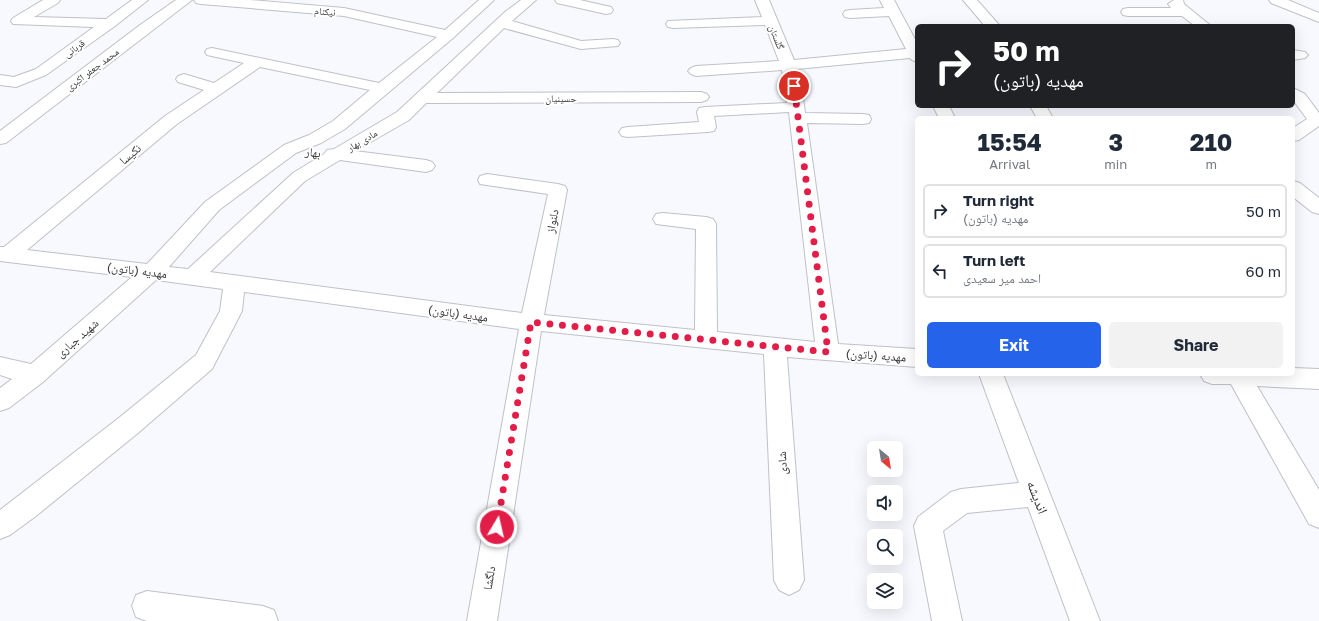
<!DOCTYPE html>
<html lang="en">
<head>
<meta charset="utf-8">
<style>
	:root { --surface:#fff; --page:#f2f2f3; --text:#1f2937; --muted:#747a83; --line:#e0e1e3; --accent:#2563eb }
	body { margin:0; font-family:"Golos Text","Noto Naskh Arabic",sans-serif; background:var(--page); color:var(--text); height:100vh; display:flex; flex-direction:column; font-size:15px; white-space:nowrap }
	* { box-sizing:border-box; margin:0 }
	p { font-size:13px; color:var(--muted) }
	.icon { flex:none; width:22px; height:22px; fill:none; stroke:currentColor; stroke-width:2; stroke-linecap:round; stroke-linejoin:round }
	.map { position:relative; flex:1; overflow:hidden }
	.side { position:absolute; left:915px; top:116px; width:380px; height:260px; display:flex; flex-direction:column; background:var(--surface); border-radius:6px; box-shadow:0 4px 16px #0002 }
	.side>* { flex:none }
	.top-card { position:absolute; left:915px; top:24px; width:380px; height:84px; border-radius:6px; box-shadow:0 4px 16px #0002; background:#202124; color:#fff; overflow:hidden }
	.needle { width:26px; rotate:150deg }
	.controls { position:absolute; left:867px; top:441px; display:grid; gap:8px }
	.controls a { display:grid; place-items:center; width:36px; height:36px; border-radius:6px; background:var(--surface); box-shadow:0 4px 16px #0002; font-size:20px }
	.pin { position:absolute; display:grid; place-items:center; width:34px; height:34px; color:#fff; margin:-17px; border:2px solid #fff; border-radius:50%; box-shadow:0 1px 4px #0007 }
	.me { position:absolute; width:44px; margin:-22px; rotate:9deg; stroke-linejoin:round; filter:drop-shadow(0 0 3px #0008) }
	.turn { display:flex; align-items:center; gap:14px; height:84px; padding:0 12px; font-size:18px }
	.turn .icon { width:52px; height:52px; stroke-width:2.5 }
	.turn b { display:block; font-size:28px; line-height:34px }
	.eta { display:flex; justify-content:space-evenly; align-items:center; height:68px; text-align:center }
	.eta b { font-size:24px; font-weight:700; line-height:28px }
	.primary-button { display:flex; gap:8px; margin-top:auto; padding:8px 12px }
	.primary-button a { flex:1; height:46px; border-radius:6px; background:var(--accent); color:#fff; font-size:16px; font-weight:700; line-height:46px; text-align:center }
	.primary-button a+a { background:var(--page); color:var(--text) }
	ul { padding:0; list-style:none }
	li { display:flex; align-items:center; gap:12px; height:54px; margin:0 8px 6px; padding:0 4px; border:2px solid var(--line); border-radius:6px }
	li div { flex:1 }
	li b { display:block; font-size:15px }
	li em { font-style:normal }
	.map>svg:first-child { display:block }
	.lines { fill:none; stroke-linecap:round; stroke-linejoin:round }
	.minor-casing { stroke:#bfc1c7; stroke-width:2 }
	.minor { fill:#fff; fill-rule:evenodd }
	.route { stroke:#e11d48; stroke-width:7; stroke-dasharray:0 12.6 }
	.labels { text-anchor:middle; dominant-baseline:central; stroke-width:4; stroke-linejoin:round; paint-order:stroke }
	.far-street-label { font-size:10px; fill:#343537; stroke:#fff }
	.street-label { font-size:12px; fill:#343537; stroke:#fff }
	.near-street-label { font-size:14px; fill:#343537; stroke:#fff }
</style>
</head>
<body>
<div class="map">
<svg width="1319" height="621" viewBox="0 0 1319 621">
	<rect width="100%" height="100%" fill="#f7f9fe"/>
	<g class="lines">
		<g class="minor-casing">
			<g id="minor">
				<path d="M 43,0 L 60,0 L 58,3 L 34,17 L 106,19 L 132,0 L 148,0 L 115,26 L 46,75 L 16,87 L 0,85 L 0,75 L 14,77 L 36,69 L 94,27 L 13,24 L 11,21 L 13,18 Z"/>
				<path d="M 176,0 L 192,0 L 6,143 L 0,144 L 0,131 L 140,25 Z"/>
				<path d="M 194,0 L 250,0 L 344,8 L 445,30 L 479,0 L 494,0 L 453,38 L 345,129 L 321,143 L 296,153 L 219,210 L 169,267 L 188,269 L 293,173 L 324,154 L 327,150 L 334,149 L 397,112 L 505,12 L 521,0 L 536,0 L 512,21 L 581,41 L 613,39 L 618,40 L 620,43 L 618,46 L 581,49 L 504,28 L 437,93 L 701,92 L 707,94 L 709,97 L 707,100 L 701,102 L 426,103 L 409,120 L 355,151 L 426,160 L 432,162 L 435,166 L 432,170 L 426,172 L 340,160 L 305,181 L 210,272 L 522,313 L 548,194 L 480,184 L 478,180 L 480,176 L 487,174 L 558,184 L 565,186 L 567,190 L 544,315 L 695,330 L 696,229 L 656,224 L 653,219 L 656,214 L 663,213 L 706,217 L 713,219 L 716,224 L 717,332 L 815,342 L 789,112 L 714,116 L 716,127 L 714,131 L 708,132 L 628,137 L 622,136 L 619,132 L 622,128 L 628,127 L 699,122 L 697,112 L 699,108 L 705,107 L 787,103 L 782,70 L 696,76 L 691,74 L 688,71 L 691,68 L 696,66 L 779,61 L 765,25 L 673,28 L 668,27 L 666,24 L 668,21 L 762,17 L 755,0 L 769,0 L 794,60 L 906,49 L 889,16 L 850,18 L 845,17 L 843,14 L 845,11 L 850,10 L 884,8 L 880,0 L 894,0 L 917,43 L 917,62 L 912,60 L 910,58 L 797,69 L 800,75 L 805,113 L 863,114 L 869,115 L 871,119 L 869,123 L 863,124 L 807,123 L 838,344 L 917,349 L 917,367 L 787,357 L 804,580 L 799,590 L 789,595 L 779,590 L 774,580 L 764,354 L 541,331 L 497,621 L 467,621 L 519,329 L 244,292 L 242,311 L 212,369 L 138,433 L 36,516 L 10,535 L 0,539 L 0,510 L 120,417 L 196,355 L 220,311 L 223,289 L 156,280 L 43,382 L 9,408 L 0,411 L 0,388 L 12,379 L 0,375 L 0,357 L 31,364 L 132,277 L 0,261 L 0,247 L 4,247 L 165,116 L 204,90 L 178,82 L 176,79 L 178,76 L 184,74 L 214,83 L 244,63 L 207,55 L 205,52 L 207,49 L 212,48 L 379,83 L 437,37 L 344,16 L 201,4 L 196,3 ZM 260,67 L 370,90 L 333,121 L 309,135 L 284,145 L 205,202 L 147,264 L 27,250 L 177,124 Z"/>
				<path d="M 555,0 L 580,0 L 611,7 L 613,10 L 611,13 L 606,14 L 557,3 Z"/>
				<path d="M 963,0 L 977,0 L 1000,26 L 985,26 Z"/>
				<path d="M 1174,0 L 1183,0 L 1184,4 L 1211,26 L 1195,26 L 1182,16 L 1128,16 L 1123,15 L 1121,12 L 1123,9 L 1128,8 L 1171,8 L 1168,4 Z"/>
				<path d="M 1269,0 L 1288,0 L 1319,13 L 1319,22 L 1271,3 Z"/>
				<path d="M 1293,50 L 1305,52 L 1308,55 L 1305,58 L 1293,60 Z"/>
				<path d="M 1293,88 L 1305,94 L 1319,113 L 1319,126 L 1299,140 L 1293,141 L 1293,128 L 1307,119 L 1293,100 Z"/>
				<path d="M 933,106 L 949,106 L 955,118 L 939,118 Z"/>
				<path d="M 1030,106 L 1046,106 L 1053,118 L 1037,118 Z"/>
				<path d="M 1293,181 L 1300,183 L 1319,198 L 1319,214 L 1312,212 L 1293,197 Z"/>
				<path d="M 1293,368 L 1319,369 L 1319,389 L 1257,386 L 1319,490 L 1319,528 L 1309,524 L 1231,384 L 1212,384 L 1204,381 L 1200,374 L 1293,374 Z"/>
				<path d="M 979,374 L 1003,374 L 1100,621 L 1070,621 L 1028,507 L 967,513 L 943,531 L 962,621 L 932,621 L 914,526 L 918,517 L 951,492 L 961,489 L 1019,483 Z"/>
				<path d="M 147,591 L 263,606 L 274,610 L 278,621 L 147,621 L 136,617 L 132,606 L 136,595 Z"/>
			</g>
		</g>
		<use href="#minor" class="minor"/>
	</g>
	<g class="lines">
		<path class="route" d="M 497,527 L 531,322 L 828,352 L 794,86"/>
	</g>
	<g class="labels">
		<g class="far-street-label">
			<text transform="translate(325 11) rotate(5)">نیکنام</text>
			<text transform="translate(777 37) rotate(68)">گلستان</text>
			<text transform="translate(74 48) rotate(-35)">قربانی</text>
			<text transform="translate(92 69) rotate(-37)">محمد جعفر اکبری</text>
			<text x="561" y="98">حسینیان</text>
			<text transform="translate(362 140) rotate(-30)">مادی بهار</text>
		</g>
		<g class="street-label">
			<text transform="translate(313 152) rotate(7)">بهار</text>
			<text transform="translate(130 154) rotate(-40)">نکیسا</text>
			<text transform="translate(552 221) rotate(-79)">دلنواز</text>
			<text transform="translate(137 270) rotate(7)">مهدیه (باتون)</text>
			<text transform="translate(458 313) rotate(8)">مهدیه (باتون)</text>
			<text transform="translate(77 338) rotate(-41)">شهید جباری</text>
			<text transform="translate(876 355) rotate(4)">مهدیه (باتون)</text>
			<text transform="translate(782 463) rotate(-93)">شادی</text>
			<text transform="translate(489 578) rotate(-81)">دلگشا</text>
		</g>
		<g class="near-street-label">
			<text transform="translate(1038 497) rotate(69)">اندیشه</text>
		</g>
	</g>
</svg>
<div class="controls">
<a><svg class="needle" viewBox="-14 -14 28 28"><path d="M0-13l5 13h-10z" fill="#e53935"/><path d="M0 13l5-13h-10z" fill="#747a83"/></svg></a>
<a><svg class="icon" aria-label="sound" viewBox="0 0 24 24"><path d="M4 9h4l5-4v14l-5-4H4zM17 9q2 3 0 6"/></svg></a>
<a><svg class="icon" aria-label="search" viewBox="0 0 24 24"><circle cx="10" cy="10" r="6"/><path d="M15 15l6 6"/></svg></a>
<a><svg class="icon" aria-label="layers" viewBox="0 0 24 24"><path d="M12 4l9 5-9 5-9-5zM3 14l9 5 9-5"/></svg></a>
</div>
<div class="pin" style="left:794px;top:86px;background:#d93025"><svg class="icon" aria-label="arrive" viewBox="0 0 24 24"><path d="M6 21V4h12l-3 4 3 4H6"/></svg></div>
<svg class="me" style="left:497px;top:527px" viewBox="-20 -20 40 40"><circle r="17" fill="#e11d48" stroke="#fff" stroke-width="3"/><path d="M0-11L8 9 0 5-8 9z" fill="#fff"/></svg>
<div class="top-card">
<div class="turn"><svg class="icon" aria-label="right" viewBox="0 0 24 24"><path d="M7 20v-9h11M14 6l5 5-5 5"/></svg><div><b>50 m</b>مهدیه (باتون)</div></div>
</div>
<section class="side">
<div class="eta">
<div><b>15:54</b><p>Arrival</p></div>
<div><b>3</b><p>min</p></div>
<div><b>210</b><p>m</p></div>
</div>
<ul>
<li><svg class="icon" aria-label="right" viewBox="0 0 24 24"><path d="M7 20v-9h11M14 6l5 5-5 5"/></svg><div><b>Turn right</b><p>مهدیه (باتون)</p></div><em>50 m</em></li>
<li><svg class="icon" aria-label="left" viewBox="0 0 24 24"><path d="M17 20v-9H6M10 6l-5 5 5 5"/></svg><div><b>Turn left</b><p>احمد میر سعیدی</p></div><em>60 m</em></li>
</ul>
<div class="primary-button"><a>Exit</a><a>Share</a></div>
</section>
</div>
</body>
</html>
